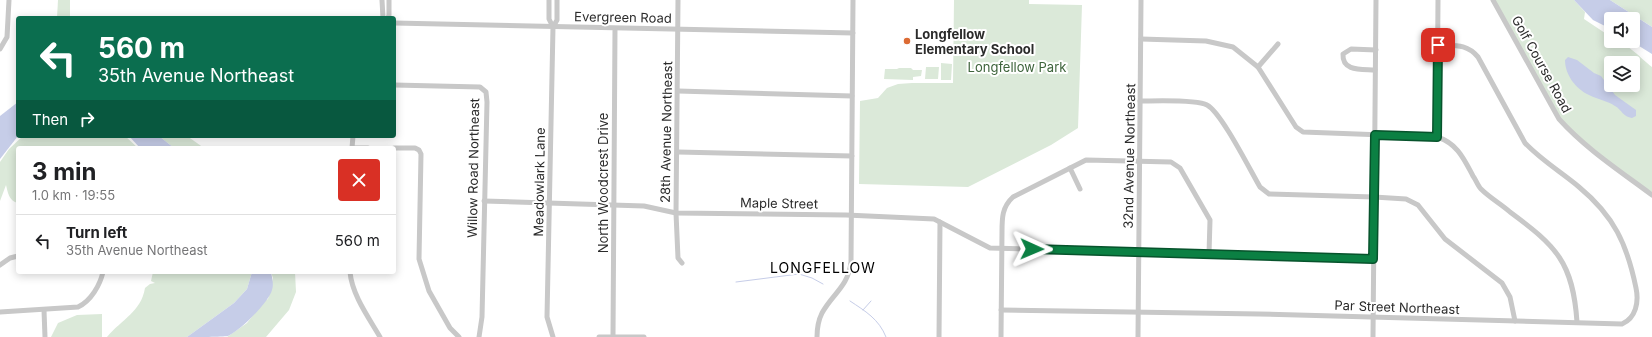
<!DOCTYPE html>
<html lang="en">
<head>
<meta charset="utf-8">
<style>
	:root { --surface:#fff; --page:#f2f2f2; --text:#202124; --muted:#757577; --line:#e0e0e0 }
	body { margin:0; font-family:Inter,sans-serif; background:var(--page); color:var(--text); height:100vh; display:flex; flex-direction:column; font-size:15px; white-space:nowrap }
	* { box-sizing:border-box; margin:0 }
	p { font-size:13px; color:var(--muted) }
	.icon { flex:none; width:22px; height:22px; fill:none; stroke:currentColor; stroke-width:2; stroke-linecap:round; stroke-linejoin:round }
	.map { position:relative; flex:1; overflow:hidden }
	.side { position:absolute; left:16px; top:146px; width:380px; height:128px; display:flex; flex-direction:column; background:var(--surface); border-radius:4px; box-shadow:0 2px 10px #0003 }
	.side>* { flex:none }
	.guide { position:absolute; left:16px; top:16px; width:380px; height:122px; border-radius:4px; box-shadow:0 2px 10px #0003; background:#0b6e4f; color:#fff; overflow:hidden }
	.buttons { position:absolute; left:1604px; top:12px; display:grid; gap:8px }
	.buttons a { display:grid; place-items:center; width:36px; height:36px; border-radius:4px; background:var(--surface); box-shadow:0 2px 10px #0003; font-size:20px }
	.pin { position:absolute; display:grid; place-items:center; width:34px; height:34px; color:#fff; margin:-17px; border-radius:8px; box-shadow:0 2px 6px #0006 }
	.me { position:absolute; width:44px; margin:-22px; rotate:91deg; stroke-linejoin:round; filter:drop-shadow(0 0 3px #0008) }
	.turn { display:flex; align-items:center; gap:14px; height:84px; padding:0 16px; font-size:18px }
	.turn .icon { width:52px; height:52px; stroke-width:2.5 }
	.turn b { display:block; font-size:28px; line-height:34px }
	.then { display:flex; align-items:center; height:38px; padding:0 16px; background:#0003; gap:8px; font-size:15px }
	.round { display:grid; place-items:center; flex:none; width:42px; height:42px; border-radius:4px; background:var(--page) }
	.summary { display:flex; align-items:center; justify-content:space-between; height:68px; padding:0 16px }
	h1 { font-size:24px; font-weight:700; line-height:30px }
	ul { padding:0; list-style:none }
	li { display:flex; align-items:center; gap:12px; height:52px; padding:0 16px; border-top:1px solid var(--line) }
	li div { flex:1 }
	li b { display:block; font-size:15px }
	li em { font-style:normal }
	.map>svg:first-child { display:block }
	.green { fill:#dbe9d9; fill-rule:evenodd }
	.water { fill:#c6cde8 }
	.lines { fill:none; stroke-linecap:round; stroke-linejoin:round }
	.stream { stroke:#c6cde8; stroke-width:1 }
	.minor { stroke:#c8c8c8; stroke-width:5 }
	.route-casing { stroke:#07532c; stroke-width:10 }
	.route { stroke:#0b8043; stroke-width:7 }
	.poi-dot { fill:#dc6b34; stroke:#fff; stroke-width:1.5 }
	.labels { text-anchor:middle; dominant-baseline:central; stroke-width:4; stroke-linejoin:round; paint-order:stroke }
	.street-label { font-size:13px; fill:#2b2b2b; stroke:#fff }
	.poi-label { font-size:13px; font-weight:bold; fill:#2b2b2b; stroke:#fff; text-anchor:start }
	.park-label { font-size:13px; fill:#3e643c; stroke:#fff }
	.neighbourhood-label { font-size:14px; letter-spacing:1px; fill:#000; stroke:#fff }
</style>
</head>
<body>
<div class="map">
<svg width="1652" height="337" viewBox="0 0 1652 337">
	<rect width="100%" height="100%" fill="#fff"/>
	<g class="green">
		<path d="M 58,0 L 70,0 L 70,18 L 57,18 Z"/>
		<path d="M 954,0 L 1029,0 L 1029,4 L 1082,5 L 1078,128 L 1051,145 L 968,187 L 859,184 L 860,101 L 878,98 L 887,88 L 898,84 L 912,83 L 953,83 Z"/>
		<path d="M 1493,0 L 1574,0 L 1585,12 L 1584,19 L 1611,37 L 1611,41 C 1627,41 1640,58 1652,67 L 1652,195 L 1589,148 L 1559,119 ZM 1611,63 L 1633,63 L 1633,85 L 1611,85 Z"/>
		<path d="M 1610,0 L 1652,0 L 1652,27 L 1646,23 Z"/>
		<path d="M 941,63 L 952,64 L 951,80 L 941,80 Z"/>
		<path d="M 926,67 L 939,67 L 938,79 L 925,79 Z"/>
		<path d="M 899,68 L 911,68 L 913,70 L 922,70 L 921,76 L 913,77 L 913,80 L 884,79 L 885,69 L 897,69 Z"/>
		<path d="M 23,136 L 125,136 L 138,148 L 18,148 L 18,203 C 9,201 8,193 6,185 L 0,201 L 0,162 L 9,149 Z"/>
		<path d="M 159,136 L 187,136 L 204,148 L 174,148 Z"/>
		<path d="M 153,272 L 252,272 L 247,289 L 234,303 L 187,337 L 107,337 C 122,319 141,312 145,288 L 150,284 L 155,283 L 151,281 Z"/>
		<path d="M 271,272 L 295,272 L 296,292 L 289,310 L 266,337 L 227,337 L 247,323 L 264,301 L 268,299 L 273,278 Z"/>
		<path d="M 102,314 L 102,337 L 51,337 L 58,323 L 77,315 Z"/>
	</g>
	<g class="water">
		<path d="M 1574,0 L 1610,0 L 1652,27 L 1652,54 L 1631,41 L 1633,41 L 1633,19 L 1611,19 L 1611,29 L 1593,20 Z"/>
		<path d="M 1568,57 L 1577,60 L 1594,73 L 1601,76 L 1615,95 L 1636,110 L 1636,116 L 1632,118 C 1623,117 1622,110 1615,106 C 1608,101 1597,99 1589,95 C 1576,89 1565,75 1565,60 Z"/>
		<path d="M 18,102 L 18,136 L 0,159 L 0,116 Z"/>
		<path d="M 129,136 L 159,136 L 174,148 L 140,148 Z"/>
		<path d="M 252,272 L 271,272 C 272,278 274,284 272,290 C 269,302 240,331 228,336 C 222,337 196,337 187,337 L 234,303 L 247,289 Z"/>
	</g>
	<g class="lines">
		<g class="stream">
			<path d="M 736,282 L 799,274 L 812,278 L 823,284"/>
			<path d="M 850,301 C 865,311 879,319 886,337"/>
			<path d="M 863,310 L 871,301"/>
		</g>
		<g class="minor">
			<path d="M 382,0 L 383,18"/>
			<path d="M 549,0 L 549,19 L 553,27 L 547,317 L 553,337"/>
			<path d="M 678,0 L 676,213 L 678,258 L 682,263"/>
			<path d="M 1493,0 L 1559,119 C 1586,149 1620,171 1652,195"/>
			<path d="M 388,18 L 389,15 L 389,0"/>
			<path d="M 394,23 L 853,33"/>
			<path d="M 553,27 L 557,20 L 557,0"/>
			<path d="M 1141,39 L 1206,41 L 1233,47 L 1258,67 L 1296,127 L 1303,132 L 1437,137 C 1457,143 1464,159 1473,176 C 1476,180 1478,186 1481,189 C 1490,198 1501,204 1510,212 C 1556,246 1573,262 1577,322"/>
			<path d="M 0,49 L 7,37 L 9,0"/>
			<path d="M 1258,67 L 1278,44"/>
			<path d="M 1375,70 C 1362,69 1342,72 1343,54 L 1351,49 L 1376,50"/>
			<path d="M 394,85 L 480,87 L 486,92 L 487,102 L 482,317 L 479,337"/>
			<path d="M 678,91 L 852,96"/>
			<path d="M 1140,101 C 1154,101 1196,99 1207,105 C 1221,112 1250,170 1260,187 L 1269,194 L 1374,197 L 1406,199 L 1418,205 L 1445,239 L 1502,283 L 1510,297 L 1515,321"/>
			<path d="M 1437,137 L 1438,0"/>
			<path d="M 352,148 L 368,148"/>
			<path d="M 352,148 L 353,136"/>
			<path d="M 394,148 L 415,148 L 419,150 L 421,154 L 419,259 L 429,291 L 450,328 L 459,337"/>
			<path d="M 678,152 L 852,156"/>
			<path d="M 1070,168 L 1080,189"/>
			<path d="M 484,201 L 644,206 L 676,213 L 846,215 L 934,219 L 990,248 L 1373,259"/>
			<path d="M 0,265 L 10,258 L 18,256"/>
			<path d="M 350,272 C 352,295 369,318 380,337"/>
			<path d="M 44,310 L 45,337"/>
			<path d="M 1001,310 L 1259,314 L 1622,324 C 1636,318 1639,302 1636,288 C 1627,244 1614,216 1579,187 C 1561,172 1541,160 1525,143 L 1478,57 C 1466,43 1454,46 1438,45"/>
			<path d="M 0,312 L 78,307 C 91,301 100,285 103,272"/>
			<path d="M 599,337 L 644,337"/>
			<path d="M 613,337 L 615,29"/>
			<path d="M 817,337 C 817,329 818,321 822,313 C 833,293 848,287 851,262 L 853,0"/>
			<path d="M 939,337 L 940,222"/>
			<path d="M 1001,337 L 1002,232 C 1002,218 1002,207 1013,197 L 1086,160 L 1171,162 L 1180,168 L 1210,220 L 1209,254"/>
			<path d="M 1138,337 L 1141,0"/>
			<path d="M 1373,337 L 1376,0"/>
		</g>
	</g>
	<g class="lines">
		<g class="route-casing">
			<path id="route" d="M 1032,249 L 1373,259 L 1375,135 L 1437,137 L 1438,45"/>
		</g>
		<use href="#route" class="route"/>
	</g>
	<circle class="poi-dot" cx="907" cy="41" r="4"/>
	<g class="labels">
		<g class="street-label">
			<text transform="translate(623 17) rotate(1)">Evergreen Road</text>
			<text transform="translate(1542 64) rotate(61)">Golf Course Road</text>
			<text transform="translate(666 132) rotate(-89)">28th Avenue Northeast</text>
			<text transform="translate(1129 156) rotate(-89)">32nd Avenue Northeast</text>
			<text transform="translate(473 168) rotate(-89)">Willow Road Northeast</text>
			<text transform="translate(539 182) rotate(-89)">Meadowlark Lane</text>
			<text transform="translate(603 183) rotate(-90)">North Woodcrest Drive</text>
			<text transform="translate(779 203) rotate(1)">Maple Street</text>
			<text transform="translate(1397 307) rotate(2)">Par Street Northeast</text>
		</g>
		<g class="poi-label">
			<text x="915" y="34">Longfellow<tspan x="915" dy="15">Elementary School</tspan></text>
		</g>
		<g class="park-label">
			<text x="1017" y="67">Longfellow Park</text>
		</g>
		<g class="neighbourhood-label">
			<text x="823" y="267">LONGFELLOW</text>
		</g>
	</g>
</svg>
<div class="buttons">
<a><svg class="icon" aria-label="sound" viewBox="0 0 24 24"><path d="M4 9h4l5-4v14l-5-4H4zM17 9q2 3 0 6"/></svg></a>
<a><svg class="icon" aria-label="layers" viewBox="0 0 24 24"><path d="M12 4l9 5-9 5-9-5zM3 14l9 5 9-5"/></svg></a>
</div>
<div class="pin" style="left:1438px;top:45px;background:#d93025"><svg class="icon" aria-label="arrive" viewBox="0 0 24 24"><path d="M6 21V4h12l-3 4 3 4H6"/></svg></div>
<svg class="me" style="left:1032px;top:249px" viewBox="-20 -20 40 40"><path d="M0-17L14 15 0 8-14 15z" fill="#0b8043" stroke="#fff" stroke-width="4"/></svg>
<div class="guide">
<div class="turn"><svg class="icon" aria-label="left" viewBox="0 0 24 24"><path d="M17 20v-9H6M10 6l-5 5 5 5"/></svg><div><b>560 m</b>35th Avenue Northeast</div></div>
<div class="then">Then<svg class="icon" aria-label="right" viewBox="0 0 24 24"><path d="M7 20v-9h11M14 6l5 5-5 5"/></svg></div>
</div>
<section class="side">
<div class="summary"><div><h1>3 min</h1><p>1.0 km · 19:55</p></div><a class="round" style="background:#d93025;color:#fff"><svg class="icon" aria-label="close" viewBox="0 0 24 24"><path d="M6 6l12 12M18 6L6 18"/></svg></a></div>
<ul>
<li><svg class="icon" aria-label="left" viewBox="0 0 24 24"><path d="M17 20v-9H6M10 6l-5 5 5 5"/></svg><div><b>Turn left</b><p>35th Avenue Northeast</p></div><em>560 m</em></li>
</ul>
</section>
</div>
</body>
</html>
